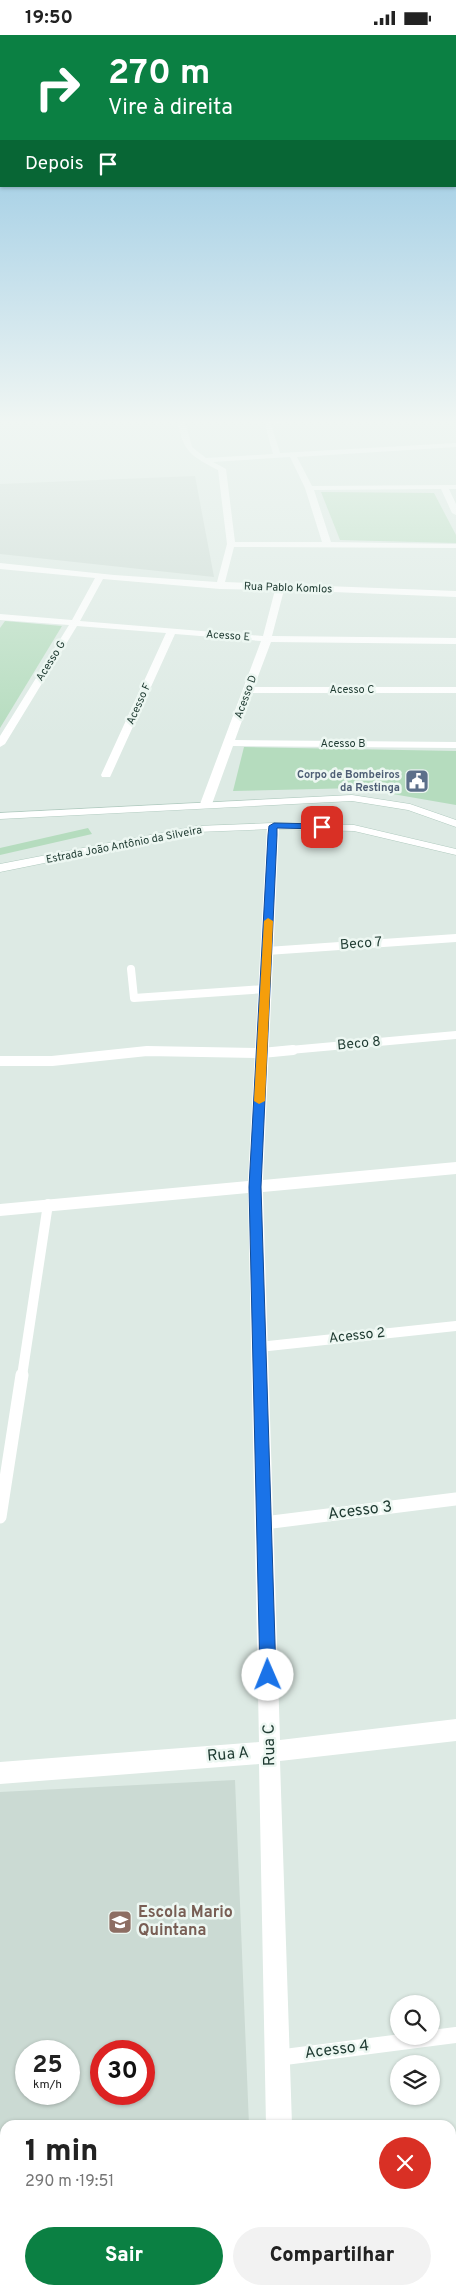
<!DOCTYPE html>
<html lang="pt">
<head>
<meta charset="utf-8">
<style>
	:root { --surface:#fff; --page:#f2f2f2; --text:#222; --muted:#767676; --accent:#0b8043 }
	body { margin:0; font-family:Overpass,sans-serif; background:var(--page); color:var(--text); height:100vh; display:flex; flex-direction:column; font-size:19px; white-space:nowrap }
	* { box-sizing:border-box; margin:0 }
	p { font-size:16px; color:var(--muted) }
	.icon { flex:none; width:28px; height:28px; fill:none; stroke:currentColor; stroke-width:2; stroke-linecap:round; stroke-linejoin:round }
	.map { position:relative; flex:1; overflow:hidden }
	.details { position:absolute; left:0px; top:2085px; width:456px; height:175px; display:flex; flex-direction:column; background:var(--surface); border-radius:15px 15px 0 0; box-shadow:0 1px 4px #0004 }
	.details>* { flex:none }
	.guide { position:absolute; left:0px; top:0px; width:456px; height:152px; box-shadow:0 1px 4px #0004; background:#0b8043; color:#fff; overflow:hidden }
	.buttons { position:absolute; left:390px; top:1960px; display:grid; gap:10px }
	.buttons a { display:grid; place-items:center; width:50px; height:50px; border-radius:50%; background:var(--surface); box-shadow:0 1px 4px #0004; font-size:25px }
	.speed { position:absolute; left:15px; top:2005px; display:flex; gap:10px; font-size:25px; font-weight:700; text-align:center }
	.speed>* { display:grid; place-content:center; width:65px; height:65px; border-radius:50%; background:var(--surface); box-shadow:0 1px 4px #0004; line-height:1 }
	.speed small { font-size:12px; font-weight:400 }
	.speed .limit { border:8px solid #d22; background:#fff; color:#111 }
	.pin { position:absolute; display:grid; place-items:center; width:42px; height:42px; color:#fff; margin:-21px; border-radius:10px; box-shadow:0 2px 8px #0006 }
	.me { position:absolute; width:55px; margin:-28px; rotate:359deg; stroke-linejoin:round; filter:drop-shadow(0 0 4px #0008) }
	.turn { display:flex; align-items:center; gap:18px; height:105px; padding:0 25px; font-size:22px }
	.turn .icon { width:65px; height:65px; stroke-width:2.5 }
	.turn b { display:block; font-size:35px; line-height:42px }
	.then { display:flex; align-items:center; height:48px; padding:0 25px; background:#0003; gap:10px; font-size:19px }
	.round { display:grid; place-items:center; flex:none; width:52px; height:52px; border-radius:26px; background:var(--page) }
	.summary { display:flex; align-items:center; justify-content:space-between; height:85px; padding:0 25px }
	h1 { font-size:30px; font-weight:800; line-height:38px }
	.primary-button { display:flex; gap:10px; margin-top:auto; padding:10px 25px }
	.primary-button a { flex:1; height:58px; border-radius:30px; background:var(--accent); color:#fff; font-size:20px; font-weight:800; line-height:58px; text-align:center }
	.primary-button a+a { background:var(--page); color:var(--text) }
	.status { display:flex; justify-content:space-between; align-items:center; height:35px; padding:0 25px; background:var(--surface); direction:ltr }
	.status svg { height:14px; fill:currentColor }
	.map>svg:first-child { display:block }
	.built { fill:#cbdad3; fill-rule:evenodd }
	.green { fill:#b5dcbe }
	.lines { fill:none; stroke-linecap:round; stroke-linejoin:round }
	.secondary-casing { stroke:#b0cabf; stroke-width:1 }
	.service-far3 { stroke:#fff; stroke-width:8 }
	.service-far2 { stroke:#fff; stroke-width:10 }
	.service-far1 { stroke:#fff; stroke-width:13 }
	.service { stroke:#fff; stroke-width:16 }
	.minor { fill:#fff; fill-rule:evenodd }
	.secondary { fill:#fff; fill-rule:evenodd }
	.route { fill:#1a73e8; stroke:#114b97 }
	.slow { fill:#f59e0b }
	.labels { text-anchor:middle; dominant-baseline:central; stroke-width:5; stroke-linejoin:round; paint-order:stroke }
	.far-street-label { font-size:11px; fill:#1e3a31; stroke:#edf7f2 }
	.far-service-label { font-size:11px; font-weight:bold; fill:#4e5e75; stroke:#edf7f2; text-anchor:end }
	.street-label { font-size:14px; fill:#1e3a31; stroke:#edf7f2 }
	.near-street-label { font-size:16px; fill:#1e3a31; stroke:#edf7f2 }
	.near-education-label { font-size:16px; font-weight:bold; fill:#785e54; stroke:#edf7f2; text-anchor:start }
</style>
</head>
<body>
<div class="status"><b>19:50</b><svg viewBox="0 0 49 12"><path d="M0 12V9h3v3zM5 12V6h3v6zM10 12V3h3v9zM15 12V0h3v12zM26 1h20v11H26zM47 4h2v5h-2z"/></svg></div>
<div class="map">
<svg width="456" height="2260" viewBox="0 0 456 2260">
	<rect width="100%" height="100%" fill="#ddeae4"/>
	<g class="built">
		<path d="M 195,441 L 214,542 L 0,519 L 0,449 Z"/>
		<path d="M 235,1745 L 249,2090 L 5,2090 L 5,2255 L 183,2255 L 183,2260 L 0,2260 L 0,1757 ZM 26,2016 L 69,2016 L 69,2059 L 26,2059 ZM 101,2016 L 144,2016 L 144,2059 L 101,2059 Z"/>
	</g>
	<g class="green">
		<path d="M 321,457 L 434,458 L 456,500 L 456,508 L 340,505 Z"/>
		<path d="M 5,586 L 62,591 L 0,693 L 0,593 Z"/>
		<path d="M 244,712 L 456,716 L 456,770 L 358,753 L 233,756 Z"/>
		<path d="M 88,793 L 92,799 L 0,820 L 0,813 Z"/>
	</g>
	<g class="lines">
		<g class="secondary-casing">
			<g id="secondary">
				<path d="M 352,760 L 410,769 L 456,785 L 456,792 L 408,775 L 352,766 L 0,784 L 0,778 Z"/>
				<path d="M 273,788 L 354,790 L 456,814 L 456,820 L 354,796 L 273,794 L 197,797 L 0,837 L 0,829 L 197,791 Z"/>
			</g>
		</g>
		<g class="service-far3">
			<path d="M 267,916 L 456,903"/>
			<path d="M 131,934 L 134,963 L 265,954"/>
			<path d="M 143,1016 L 171,1016"/>
			<path d="M 279,1016 L 456,1000"/>
		</g>
		<g class="service-far2">
			<path d="M 0,1026 L 52,1026 L 147,1016 L 262,1018 L 293,1015"/>
			<path d="M 259,1312 L 456,1291"/>
			<path d="M 22,1341 L 48,1169"/>
		</g>
		<g class="service-far1">
			<path d="M 0,1482 L 22,1340"/>
			<path d="M 264,1488 L 456,1464"/>
		</g>
		<path class="service" d="M 277,2023 L 456,2000"/>
		<g class="minor">
			<path d="M 178,386 L 185,386 L 192,412 L 206,423 L 273,419 L 264,386 L 289,386 L 271,389 L 280,418 L 456,408 L 456,412 L 297,422 L 312,451 L 456,450 L 456,454 L 449,454 L 456,469 L 456,480 L 452,478 L 441,454 L 314,455 L 331,507 L 456,509 L 456,513 L 234,512 L 225,547 L 456,556 L 456,562 L 284,555 L 272,601 L 456,603 L 456,609 L 271,607 L 254,652 L 456,652 L 456,658 L 252,658 L 235,705 L 456,707 L 456,713 L 233,711 L 212,769 L 210,771 L 202,771 L 200,769 L 261,606 L 175,599 L 111,740 L 110,742 L 102,742 L 101,740 L 166,598 L 77,591 L 5,709 L 0,712 L 0,701 L 69,590 L 0,585 L 0,579 L 72,585 L 95,543 L 0,534 L 0,528 L 114,540 L 217,547 L 227,509 L 218,435 C 193,422 182,417 178,386 ZM 290,422 L 305,453 L 322,507 L 235,507 L 226,434 L 213,427 ZM 103,544 L 220,554 L 275,555 L 263,601 L 80,586 Z"/>
			<path d="M 273,788 L 279,791 L 263,1145 L 456,1127 L 456,1139 L 263,1157 L 280,1705 L 456,1684 L 456,1706 L 280,1726 L 292,2090 L 266,2090 L 259,1729 L 0,1749 L 0,1727 L 259,1707 L 248,1158 L 0,1181 L 0,1169 L 248,1146 L 267,791 Z"/>
			<rect x="269" y="2255" width="28" height="5"/>
		</g>
		<use href="#secondary" class="secondary"/>
	</g>
	<linearGradient id="sky" x2="0" y2="1"><stop stop-color="#7fbcdf"/><stop offset="0.55" stop-color="#f0f6f3"/><stop offset="1" stop-color="#f0f6f3" stop-opacity="0"/></linearGradient>
	<rect width="456" height="703" fill="url(#sky)"/>
	<path class="route" d="M 274,788 L 322,789 L 326,792 L 322,794 L 277,793 L 277,800 L 261,1152 L 276,1640 L 273,1646 L 268,1648 L 262,1646 L 260,1640 L 249,1152 L 268,800 L 269,791 Z"/>
	<path class="slow" d="M 268,883 L 273,886 L 265,1066 L 259,1069 L 254,1066 L 264,886 Z"/>
	<defs>
		<g id="civic-square" transform="scale(1.25)"><rect x="-9" y="-9" width="18" height="18" rx="4" fill="#5c6f8a" stroke="#edf7f2"/><path d="M-.6-6.5H3V-4.5H.6V-3L4-1V1h2V6H-6V1h2V-1L-.6-3ZM-1.2 2.5V6h2.4V2.5Z" fill="#fff"/></g>
		<g id="school-square" transform="scale(1.25)"><rect x="-9" y="-9" width="18" height="18" rx="4" fill="#8d6e63" stroke="#edf7f2"/><path d="M0-5L7-2L0 1L-7-2ZM-4 1L0 2.5L4 1V4Q0 6-4 4Z" fill="#fff"/></g>
	</defs>
	<g fill-rule="evenodd">
		<use href="#civic-square" x="417" y="746"/>
		<use href="#school-square" x="120" y="1887"/>
	</g>
	<g class="labels">
		<g class="far-street-label">
			<text transform="translate(288 553) rotate(2)">Rua Pablo Komlos</text>
			<text transform="translate(228 601) rotate(4)">Acesso E</text>
			<text transform="translate(51 626) rotate(-58)">Acesso G</text>
			<text x="352" y="655">Acesso C</text>
			<text transform="translate(246 662) rotate(-70)">Acesso D</text>
			<text transform="translate(139 669) rotate(-66)">Acesso F</text>
			<text x="343" y="709">Acesso B</text>
			<text transform="translate(124 810) rotate(-11)">Estrada João Antônio da Silveira</text>
		</g>
		<g class="far-service-label">
			<text x="400" y="740">Corpo de Bombeiros<tspan x="400" dy="13">da Restinga</tspan></text>
		</g>
		<g class="street-label">
			<text transform="translate(361 909) rotate(-4)">Beco 7</text>
			<text transform="translate(359 1009) rotate(-5)">Beco 8</text>
			<text transform="translate(357 1301) rotate(-6)">Acesso 2</text>
		</g>
		<g class="near-street-label">
			<text transform="translate(360 1476) rotate(-7)">Acesso 3</text>
			<text transform="translate(270 1710) rotate(-91)">Rua C</text>
			<text transform="translate(228 1720) rotate(-5)">Rua A</text>
			<text transform="translate(337 2015) rotate(-7)">Acesso 4</text>
		</g>
		<g class="near-education-label">
			<text x="138" y="1878">Escola Mario<tspan x="138" dy="18">Quintana</tspan></text>
		</g>
	</g>
</svg>
<div class="buttons">
<a><svg class="icon" aria-label="search" viewBox="0 0 24 24"><circle cx="10" cy="10" r="6"/><path d="M15 15l6 6"/></svg></a>
<a><svg class="icon" aria-label="layers" viewBox="0 0 24 24"><path d="M12 4l9 5-9 5-9-5zM3 14l9 5 9-5"/></svg></a>
</div>
<div class="speed"><div>25<small>km/h</small></div><div class="limit">30</div></div>
<div class="pin" style="left:322px;top:792px;background:#d93025"><svg class="icon" aria-label="arrive" viewBox="0 0 24 24"><path d="M6 21V4h12l-3 4 3 4H6"/></svg></div>
<svg class="me" style="left:268px;top:1640px" viewBox="-20 -20 40 40"><circle r="19" fill="#fff"/><path d="M0-13L10 11 0 6-10 11z" fill="#1a73e8"/></svg>
<div class="guide">
<div class="turn"><svg class="icon" aria-label="right" viewBox="0 0 24 24"><path d="M7 20v-9h11M14 6l5 5-5 5"/></svg><div><b>270 m</b>Vire à direita</div></div>
<div class="then">Depois<svg class="icon" aria-label="arrive" viewBox="0 0 24 24"><path d="M6 21V4h12l-3 4 3 4H6"/></svg></div>
</div>
<section class="details">
<div class="summary"><div><h1>1 min</h1><p>290 m · 19:51</p></div><a class="round" style="background:#d93025;color:#fff"><svg class="icon" aria-label="close" viewBox="0 0 24 24"><path d="M6 6l12 12M18 6L6 18"/></svg></a></div>
<div class="primary-button"><a>Sair</a><a>Compartilhar</a></div>
</section>
</div>
</body>
</html>
